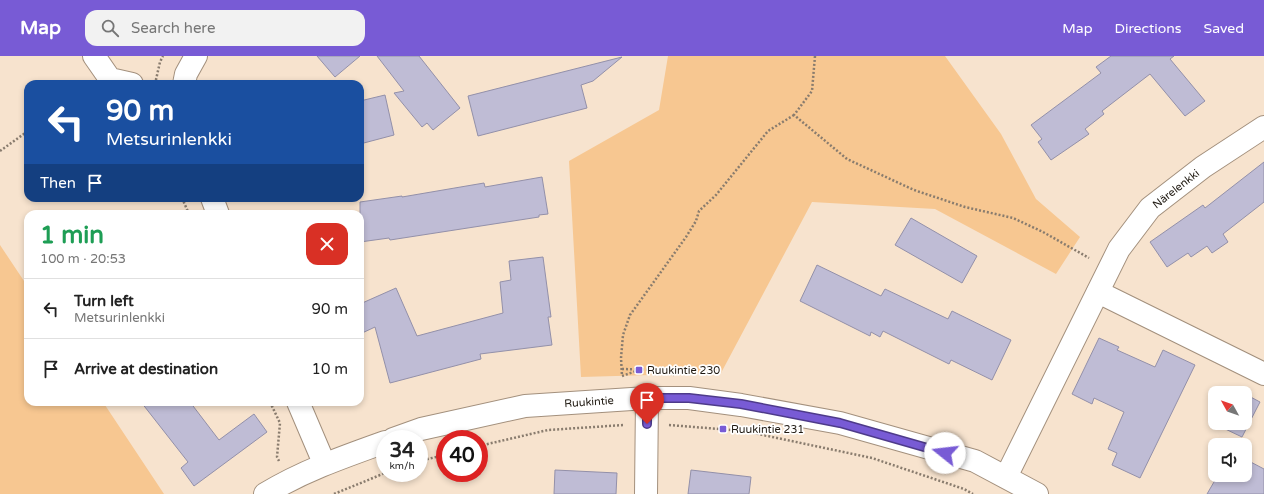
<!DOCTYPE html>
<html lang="en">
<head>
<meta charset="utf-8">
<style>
	:root { --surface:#fff; --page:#f2f2f2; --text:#222; --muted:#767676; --line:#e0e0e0; --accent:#785bd5 }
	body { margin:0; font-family:"Varela Round",sans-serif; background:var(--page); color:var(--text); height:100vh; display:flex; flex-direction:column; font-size:15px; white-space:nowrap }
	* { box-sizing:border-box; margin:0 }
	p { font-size:13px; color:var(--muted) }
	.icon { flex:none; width:22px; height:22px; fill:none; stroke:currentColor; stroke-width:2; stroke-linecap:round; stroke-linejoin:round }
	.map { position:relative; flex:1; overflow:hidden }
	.side { position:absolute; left:24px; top:154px; width:340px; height:196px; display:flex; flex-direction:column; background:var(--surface); border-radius:12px; box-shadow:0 2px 6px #0003 }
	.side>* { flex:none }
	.hud { position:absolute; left:24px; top:24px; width:340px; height:122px; border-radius:12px; box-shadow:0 2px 6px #0003; background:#1a4fa0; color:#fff; overflow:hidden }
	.needle { width:26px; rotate:310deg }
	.buttons { position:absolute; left:1208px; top:330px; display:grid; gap:8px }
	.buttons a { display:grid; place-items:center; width:44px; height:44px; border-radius:8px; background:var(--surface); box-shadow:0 2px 6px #0003; font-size:20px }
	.speed { position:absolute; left:376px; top:374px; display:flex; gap:8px; font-size:20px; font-weight:700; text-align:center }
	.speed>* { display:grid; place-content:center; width:52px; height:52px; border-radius:50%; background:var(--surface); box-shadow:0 2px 6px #0003; line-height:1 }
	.speed small { font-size:10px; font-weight:400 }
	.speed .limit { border:6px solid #d22; background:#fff; color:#111 }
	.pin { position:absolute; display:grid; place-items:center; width:34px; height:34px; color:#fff; margin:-41px -17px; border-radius:50% 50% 50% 0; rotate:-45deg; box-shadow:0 0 4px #0007 }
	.pin .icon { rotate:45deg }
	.me { position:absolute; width:44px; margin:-22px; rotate:286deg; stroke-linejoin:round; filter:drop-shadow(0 0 3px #0008) }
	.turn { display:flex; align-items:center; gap:14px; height:84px; padding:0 16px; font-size:18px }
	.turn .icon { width:52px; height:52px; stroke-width:2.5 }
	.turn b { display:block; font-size:28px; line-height:34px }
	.then { display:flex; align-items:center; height:38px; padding:0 16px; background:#0003; gap:8px; font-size:15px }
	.round { display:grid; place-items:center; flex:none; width:42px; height:42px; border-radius:12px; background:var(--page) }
	.summary { display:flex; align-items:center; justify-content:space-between; height:68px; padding:0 16px }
	h1 { font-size:24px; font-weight:700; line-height:30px; color:#1e9e55 }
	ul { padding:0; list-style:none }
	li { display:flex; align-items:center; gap:12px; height:60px; padding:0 16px; border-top:1px solid var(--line) }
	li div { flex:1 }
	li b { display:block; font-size:15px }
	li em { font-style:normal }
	header { display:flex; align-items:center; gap:24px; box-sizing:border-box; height:56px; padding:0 20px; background:var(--accent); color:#fff }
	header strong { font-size:19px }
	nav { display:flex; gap:22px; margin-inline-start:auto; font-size:14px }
	.search { width:280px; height:36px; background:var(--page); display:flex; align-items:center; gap:10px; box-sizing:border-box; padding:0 14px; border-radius:12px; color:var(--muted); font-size:15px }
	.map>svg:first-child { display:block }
	.green { fill:#f7c791 }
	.building { fill:#bfbcd5; stroke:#9390a9 }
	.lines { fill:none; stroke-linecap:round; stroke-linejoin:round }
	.minor-casing { stroke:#a3907d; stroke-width:24 }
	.path { stroke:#897c6e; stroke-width:2.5; stroke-dasharray:2 2; stroke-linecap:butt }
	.minor { stroke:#fff; stroke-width:22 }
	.route-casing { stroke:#4e3b8a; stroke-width:10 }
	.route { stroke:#785bd5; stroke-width:7 }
	.poi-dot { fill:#785bd5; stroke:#fff; stroke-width:1.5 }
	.labels { text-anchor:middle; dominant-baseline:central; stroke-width:3.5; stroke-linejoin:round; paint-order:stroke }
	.street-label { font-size:11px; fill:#1f1911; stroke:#fff }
	.poi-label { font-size:11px; fill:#1f1911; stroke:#fff; text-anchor:start }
</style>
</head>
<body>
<header>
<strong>Map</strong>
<div class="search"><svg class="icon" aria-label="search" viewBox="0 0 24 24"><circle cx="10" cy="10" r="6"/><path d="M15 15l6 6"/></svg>Search here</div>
<nav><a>Map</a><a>Directions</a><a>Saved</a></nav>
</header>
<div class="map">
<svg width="1264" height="438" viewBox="0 0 1264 438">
	<rect width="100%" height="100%" fill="#f7e3ce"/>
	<g class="green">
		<path d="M 668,0 L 945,0 L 1001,78 L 1036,143 L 1080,181 L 1056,218 L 935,153 L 812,146 L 721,317 L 581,321 L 569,105 L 659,54 Z"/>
		<path d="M 0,189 L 28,231 L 28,346 L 103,346 L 164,438 L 0,438 Z"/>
	</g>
	<g class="building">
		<path d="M 317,0 L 360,0 L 335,21 Z"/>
		<path d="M 377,0 L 419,0 L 460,52 L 433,74 L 427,67 L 422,71 L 394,37 L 404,35 Z"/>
		<path d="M 1111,0 L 1174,0 L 1170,3 L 1205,45 L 1185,60 L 1150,18 L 1102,55 L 1104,58 L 1085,73 L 1089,78 L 1051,104 L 1038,86 L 1042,83 L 1031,69 L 1101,17 L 1096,11 Z"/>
		<path d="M 622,1 L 593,25 L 581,29 L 587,52 L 478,80 L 468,40 Z"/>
		<path d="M 385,39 L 394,79 L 360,88 L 360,45 Z"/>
		<path d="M 1264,106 L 1264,146 L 1223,178 L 1228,186 L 1212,197 L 1207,190 L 1191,201 L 1188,197 L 1167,211 L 1150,186 L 1203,149 L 1205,152 Z"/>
		<path d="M 542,121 L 548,158 L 539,159 L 539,161 L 390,184 L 389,182 L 360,186 L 360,146 L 402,140 L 402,141 L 484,127 L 485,131 Z"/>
		<path d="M 911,162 L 977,200 L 962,227 L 895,189 Z"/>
		<path d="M 543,201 L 551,261 L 548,261 L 552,289 L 480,298 L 481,303 L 390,327 L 375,271 L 360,278 L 360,248 L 396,232 L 417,280 L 503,257 L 500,226 L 511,224 L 509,205 Z"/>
		<path d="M 817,209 L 881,240 L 885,233 L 948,263 L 952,255 L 1011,284 L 992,324 L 951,304 L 949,308 L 883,275 L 880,281 L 871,276 L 870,280 L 800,245 Z"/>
		<path d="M 1099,282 L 1119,291 L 1117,294 L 1155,311 L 1163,294 L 1195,309 L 1140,422 L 1112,409 L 1117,397 L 1108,393 L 1124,356 L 1094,342 L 1092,348 L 1072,338 Z"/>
		<path d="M 1245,338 L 1260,346 L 1242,381 L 1219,370 L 1220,367 L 1245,367 Z"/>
		<path d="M 141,346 L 190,346 L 219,384 L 254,358 L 267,376 L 194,430 L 181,412 L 188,406 Z"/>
		<path d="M 1245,403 L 1264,413 L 1264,438 L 1207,438 L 1218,419 L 1245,419 Z"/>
		<path d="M 555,414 L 617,417 L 616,438 L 554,438 Z"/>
		<path d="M 691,414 L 751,421 L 749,438 L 688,438 Z"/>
	</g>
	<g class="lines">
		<g class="minor-casing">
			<g id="minor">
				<path d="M 94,0 L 110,23 L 132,28"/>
				<path d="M 184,28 L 186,18 L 196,0"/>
				<path d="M 212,142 L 218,158"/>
				<path d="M 1098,236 L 1264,318"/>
				<path d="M 298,346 L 324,407"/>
				<path d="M 393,383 L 421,373 L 525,350 L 647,342 L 689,342 L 741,349 L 840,367 L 975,405 L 1037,438"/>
				<path d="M 1006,421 L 1119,193 L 1150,152 L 1203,111 L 1264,71"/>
				<path d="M 265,438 C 303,415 343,401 385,386"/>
				<path d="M 646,438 L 647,342"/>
			</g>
		</g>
		<g class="path">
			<path d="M 815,0 L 812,35 L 794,59 L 847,103 L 914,134 L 965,151 L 1013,162 L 1043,176 L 1089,202"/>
			<path d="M 155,28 L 160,6 L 163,0"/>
			<path d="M 0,95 L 28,75"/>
			<path d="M 182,142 L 189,158"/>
			<path d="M 622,313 L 658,314 L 674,319"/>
			<path d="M 639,314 L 622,320 L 621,302 L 623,279 L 630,259 L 686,181 L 696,165 L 699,155 L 716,139 L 768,75 L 794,59"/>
			<path d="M 270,346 L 280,367 L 277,401 L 279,405"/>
			<path d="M 669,369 L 744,375 L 872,402 L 964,433 L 973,438"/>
			<path d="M 479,390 L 548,374 L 624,369"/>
			<path d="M 419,405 L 445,399"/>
			<path d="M 334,438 L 385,417"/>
		</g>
		<use href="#minor" class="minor"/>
	</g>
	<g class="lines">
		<g class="route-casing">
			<path id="route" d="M 647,368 L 647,342 L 689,342 L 741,348 L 840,367 L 945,397"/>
		</g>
		<use href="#route" class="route"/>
	</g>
	<g class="poi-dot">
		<rect x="635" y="310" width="8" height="8" rx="2"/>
		<rect x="719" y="369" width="8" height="8" rx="2"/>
	</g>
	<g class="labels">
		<g class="street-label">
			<text transform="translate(1176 133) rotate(-38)">Närelenkki</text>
			<text transform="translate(589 346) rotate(-4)">Ruukintie</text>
		</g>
		<g class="poi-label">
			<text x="647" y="314">Ruukintie 230</text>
			<text x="731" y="373">Ruukintie 231</text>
		</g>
	</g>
</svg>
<div class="buttons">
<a><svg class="needle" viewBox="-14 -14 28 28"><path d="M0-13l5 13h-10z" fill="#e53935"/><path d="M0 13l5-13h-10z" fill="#767676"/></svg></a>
<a><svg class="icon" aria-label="sound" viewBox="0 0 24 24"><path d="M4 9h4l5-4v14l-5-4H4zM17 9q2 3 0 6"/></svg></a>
</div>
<div class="speed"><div>34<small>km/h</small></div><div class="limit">40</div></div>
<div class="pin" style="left:647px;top:368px;background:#d93025"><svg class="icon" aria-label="arrive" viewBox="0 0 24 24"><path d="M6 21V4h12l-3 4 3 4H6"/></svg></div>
<svg class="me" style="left:945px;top:397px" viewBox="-20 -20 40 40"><circle r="19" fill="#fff"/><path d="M0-13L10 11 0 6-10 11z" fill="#785bd5"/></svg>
<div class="hud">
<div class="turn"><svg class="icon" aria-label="left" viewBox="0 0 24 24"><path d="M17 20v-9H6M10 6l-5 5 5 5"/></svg><div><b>90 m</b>Metsurinlenkki</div></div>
<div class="then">Then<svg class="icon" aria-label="arrive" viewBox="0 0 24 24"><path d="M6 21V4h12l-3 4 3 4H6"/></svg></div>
</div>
<section class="side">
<div class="summary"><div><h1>1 min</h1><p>100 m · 20:53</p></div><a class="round" style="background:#d93025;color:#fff"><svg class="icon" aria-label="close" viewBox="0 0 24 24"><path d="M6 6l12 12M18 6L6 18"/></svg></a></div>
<ul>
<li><svg class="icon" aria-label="left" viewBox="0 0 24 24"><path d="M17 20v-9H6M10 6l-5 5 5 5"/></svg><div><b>Turn left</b><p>Metsurinlenkki</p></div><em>90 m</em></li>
<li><svg class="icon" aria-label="arrive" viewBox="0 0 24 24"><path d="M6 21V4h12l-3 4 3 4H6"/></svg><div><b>Arrive at destination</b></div><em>10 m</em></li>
</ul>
</section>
</div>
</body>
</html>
